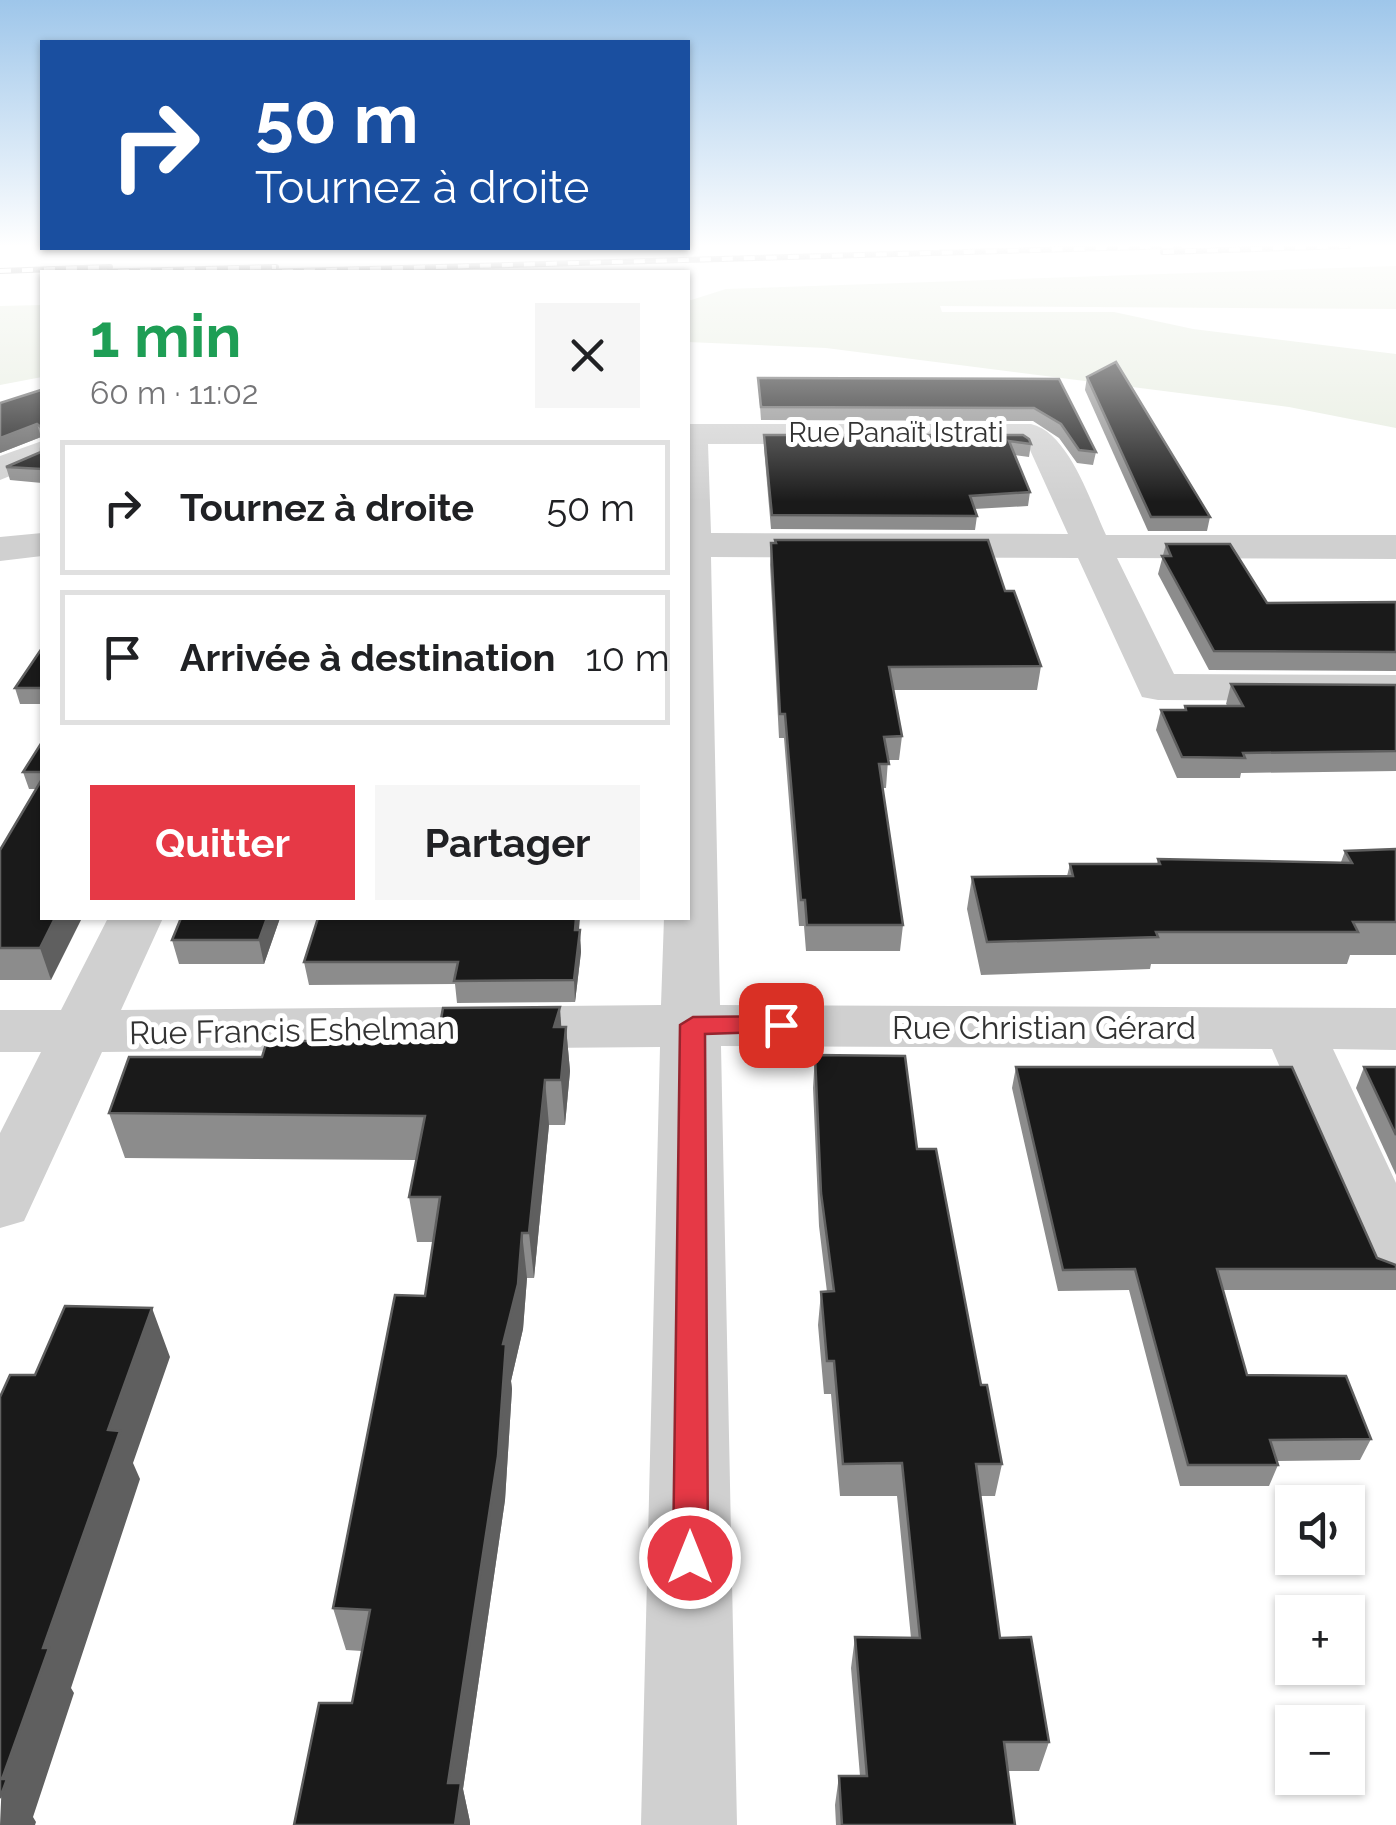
<!DOCTYPE html>
<html lang="fr">
<head>
<meta charset="utf-8">
<style>
	:root { --surface:#fff; --page:#f6f6f6; --text:#202124; --muted:#757577; --line:#e0e0e0; --accent:#e63946 }
	body { margin:0; font-family:Raleway,sans-serif; background:var(--page); color:var(--text); height:100vh; display:flex; flex-direction:column; font-size:38px; white-space:nowrap }
	* { box-sizing:border-box; margin:0 }
	p { font-size:32px; color:var(--muted) }
	.icon { flex:none; width:55px; height:55px; fill:none; stroke:currentColor; stroke-width:2; stroke-linecap:round; stroke-linejoin:round }
	.map { position:relative; flex:1; overflow:hidden }
	.drawer { position:absolute; left:40px; top:270px; width:650px; height:650px; display:flex; flex-direction:column; background:var(--surface); border-radius:0px; box-shadow:0 2px 8px #0004 }
	.drawer>* { flex:none }
	.banner { position:absolute; left:40px; top:40px; width:650px; height:210px; border-radius:0px; box-shadow:0 2px 8px #0004; background:#1a4fa0; color:#fff; overflow:hidden }
	.controls { position:absolute; left:1275px; top:1485px; display:grid; gap:20px }
	.controls a { display:grid; place-items:center; width:90px; height:90px; border-radius:0px; background:var(--surface); box-shadow:0 2px 8px #0004; font-size:50px }
	.pin { position:absolute; display:grid; place-items:center; width:85px; height:85px; color:#fff; margin:-42px; border-radius:20px; box-shadow:0 5px 15px #0006 }
	.me { position:absolute; width:110px; margin:-55px; rotate:0deg; stroke-linejoin:round; filter:drop-shadow(0 0 8px #0008) }
	.turn { display:flex; align-items:center; gap:35px; height:210px; padding:0 50px; font-size:45px }
	.turn .icon { width:130px; height:130px; stroke-width:2.5 }
	.turn b { display:block; font-size:70px; line-height:85px }
	.round { display:grid; place-items:center; flex:none; width:105px; height:105px; border-radius:0px; background:var(--page) }
	.head { display:flex; align-items:center; justify-content:space-between; height:170px; padding:0 50px }
	h1 { font-size:60px; font-weight:700; line-height:75px; color:#1e9e55 }
	.action { display:flex; gap:20px; margin-top:auto; padding:20px 50px }
	.action a { flex:1; height:115px; border-radius:0px; background:var(--accent); color:#fff; font-size:40px; font-weight:700; line-height:115px; text-align:center }
	.action a+a { background:var(--page); color:var(--text) }
	ul { padding:0; list-style:none }
	li { display:flex; align-items:center; gap:30px; height:135px; margin:0 20px 15px; padding:0 30px; border:5px solid var(--line); border-radius:0px }
	li div { flex:1 }
	li b { display:block; font-size:38px }
	li em { font-style:normal }
	.map>svg:first-child { display:block }
	.green { fill:#e6ecdf }
	.lines { fill:none; stroke-linecap:round; stroke-linejoin:round }
	.minor { fill:#d0d0d0; fill-rule:evenodd }
	.rail-casing { stroke:#888; stroke-width:6 }
	.rail { stroke:#fff; stroke-width:4; stroke-dasharray:11; stroke-linecap:butt }
	.wall { fill:#8c8c8c }
	.shaded-wall { fill:#5f5f5f }
	.building { fill:#1a1a1a; stroke:#5f5f5f; stroke-width:2.5 }
	.route { fill:#e63946; stroke:#96252e; stroke-width:2.5 }
	.labels { text-anchor:middle; dominant-baseline:central; stroke-width:10; stroke-linejoin:round; paint-order:stroke }
	.far-street-label { font-size:28px; fill:#333; stroke:#fff }
	.street-label { font-size:32px; fill:#333; stroke:#fff }
</style>
</head>
<body>
<div class="map">
<svg width="1396" height="1825" viewBox="0 0 1396 1825">
	<rect width="100%" height="100%" fill="#fff"/>
	<g class="green">
		<path d="M 1396,266 L 1396,309 L 940,306 L 942,312 L 1114,312 L 1193,329 L 1396,354 L 1396,428 L 1289,407 L 826,348 L 688,342 L 688,301 L 726,289 Z"/>
		<path d="M 42,305 L 42,377 L 0,385 L 0,306 Z"/>
	</g>
	<g class="lines">
		<g class="minor">
			<path d="M 688,424 L 1031,424 C 1069,433 1090,501 1106,535 L 1396,535 L 1396,559 L 1117,558 L 1174,674 L 1396,675 L 1396,701 L 1158,700 L 1142,697 L 1078,558 L 711,557 L 720,1005 L 1396,1008 L 1396,1050 L 1333,1049 L 1396,1183 L 1396,1286 L 1371,1278 L 1272,1049 L 721,1046 L 737,1825 L 641,1825 L 660,1047 L 102,1052 L 24,1221 L 0,1228 L 0,1133 L 41,1052 L 0,1052 L 0,1010 L 61,1010 L 108,918 L 163,918 L 121,1010 L 661,1005 L 664,918 L 688,918 ZM 708,444 L 1023,444 L 1030,450 L 1068,534 L 711,533 Z"/>
			<path d="M 42,441 L 42,463 L 0,480 L 0,456 Z"/>
			<path d="M 42,533 L 42,556 L 0,561 L 0,537 Z"/>
		</g>
		<g class="rail-casing">
			<g id="rail">
				<path d="M 1163,252 L 1348,246"/>
				<path d="M 0,271 L 110,267"/>
				<path d="M 96,272 L 276,267"/>
				<path d="M 260,272 L 1179,246"/>
			</g>
		</g>
		<use href="#rail" class="rail"/>
	</g>
	<g class="wall">
		<path d="M 1087,377 L 1210,517 L 1207,531 L 1148,531 L 1085,390 Z"/>
		<path d="M 758,378 L 1059,379 L 1096,452 L 1093,465 L 1077,463 L 1059,438 L 1033,421 L 761,420 Z"/>
		<path d="M 42,391 L 42,483 L 10,480 L 6,467 L 41,452 L 41,437 L 0,453 Z"/>
		<path d="M 764,435 L 1023,435 L 1031,444 L 1029,457 L 1015,455 L 1030,492 L 1028,506 L 974,509 L 977,516 L 975,530 L 771,529 L 764,448 Z"/>
		<path d="M 771,543 L 1005,591 L 1041,666 L 1037,690 L 893,690 L 902,736 L 899,760 L 888,760 L 886,788 L 883,788 L 903,925 L 900,951 L 806,951 L 804,926 L 799,926 L 784,738 L 779,738 L 770,565 Z"/>
		<path d="M 1166,544 L 1267,603 L 1396,602 L 1396,671 L 1209,670 L 1158,574 Z"/>
		<path d="M 42,648 L 42,704 L 20,704 L 15,688 Z"/>
		<path d="M 1231,684 L 1396,685 L 1396,771 L 1241,773 L 1240,778 L 1177,778 L 1156,730 L 1161,710 L 1185,710 L 1185,706 L 1228,706 L 1226,704 Z"/>
		<path d="M 42,742 L 42,918 L 51,980 L 0,980 L 0,850 L 37,789 L 29,789 L 23,772 Z"/>
		<path d="M 1396,849 L 1396,955 L 1350,955 L 1347,964 L 1151,964 L 1150,969 L 981,975 L 967,909 L 972,877 L 1067,876 L 1070,864 L 1157,864 L 1158,859 L 1341,862 L 1345,851 Z"/>
		<path d="M 280,918 L 264,964 L 179,964 L 172,940 Z"/>
		<path d="M 579,930 L 581,952 L 575,1002 L 457,1003 L 455,984 L 309,985 L 304,962 Z"/>
		<path d="M 566,1027 L 570,1071 L 565,1125 L 549,1125 L 534,1278 L 527,1278 L 523,1329 L 511,1381 L 512,1389 L 505,1500 L 463,1789 L 470,1822 L 352,1703 L 362,1651 L 346,1650 L 333,1608 L 425,1296 L 433,1242 L 417,1242 L 409,1197 L 416,1160 L 125,1158 L 109,1113 L 262,1057 Z"/>
		<path d="M 815,1055 L 917,1149 L 1002,1464 L 995,1496 L 980,1496 L 1000,1638 L 1049,1742 L 1039,1771 L 1008,1771 L 1015,1825 L 836,1825 L 835,1805 L 839,1776 L 860,1776 L 851,1668 L 855,1637 L 911,1638 L 897,1496 L 840,1496 L 831,1394 L 824,1394 L 818,1325 L 821,1292 L 827,1292 L 819,1226 L 813,1088 Z"/>
		<path d="M 1016,1067 L 1377,1258 L 1396,1265 L 1396,1290 L 1223,1290 L 1247,1375 L 1371,1439 L 1360,1460 L 1277,1461 L 1278,1465 L 1269,1486 L 1180,1486 L 1129,1290 L 1058,1291 L 1012,1088 Z"/>
		<path d="M 1364,1067 L 1396,1067 L 1396,1175 L 1356,1088 Z"/>
	</g>
	<g class="shaded-wall">
		<path d="M 37,424 L 41,437 L 0,453 L 0,438 Z"/>
		<path d="M 55,918 L 82,918 L 51,980 L 40,948 Z"/>
		<path d="M 267,918 L 280,918 L 264,964 L 259,940 Z"/>
		<path d="M 576,918 L 580,918 L 577,952 L 575,930 Z"/>
		<path d="M 580,930 L 581,952 L 575,1002 L 574,980 Z"/>
		<path d="M 560,1007 L 563,1052 L 554,1027 Z"/>
		<path d="M 566,1027 L 570,1071 L 565,1125 L 561,1080 Z"/>
		<path d="M 545,1080 L 549,1125 L 534,1278 L 529,1233 Z"/>
		<path d="M 522,1233 L 527,1278 L 523,1329 L 511,1381 L 512,1389 L 505,1500 L 463,1789 L 470,1822 L 470,1825 L 455,1825 L 448,1783 L 503,1344 Z"/>
		<path d="M 152,1308 L 170,1357 L 133,1463 L 140,1479 L 71,1688 L 74,1693 L 33,1817 L 36,1822 L 35,1825 L 0,1825 L 2,1779 L 43,1648 L 108,1430 Z"/>
	</g>
	<g class="building">
		<path d="M 1116,362 L 1210,517 L 1151,517 L 1087,377 Z"/>
		<path d="M 758,378 L 1059,379 L 1096,452 L 1079,450 L 1061,424 L 1034,408 L 761,407 Z"/>
		<path d="M 41,390 L 42,391 L 42,469 L 6,467 L 41,452 L 42,428 L 37,424 L 0,438 L 0,403 Z"/>
		<path d="M 764,435 L 1023,435 L 1029,439 L 1031,444 L 1009,441 L 1030,492 L 970,496 L 977,516 L 772,515 Z"/>
		<path d="M 775,540 L 988,540 L 1005,591 L 1014,591 L 1041,666 L 889,667 L 902,736 L 884,737 L 889,764 L 879,764 L 903,925 L 807,925 L 805,900 L 801,900 L 785,714 L 780,714 L 771,543 L 776,543 Z"/>
		<path d="M 1166,544 L 1230,544 L 1267,603 L 1396,602 L 1396,652 L 1214,651 L 1162,556 L 1171,556 Z"/>
		<path d="M 42,648 L 42,688 L 15,688 Z"/>
		<path d="M 1231,684 L 1396,685 L 1396,751 L 1243,753 L 1245,758 L 1182,757 L 1161,710 L 1186,710 L 1185,706 L 1243,706 Z"/>
		<path d="M 42,742 L 42,772 L 23,772 Z"/>
		<path d="M 42,779 L 42,918 L 55,918 L 40,948 L 0,948 L 0,850 Z"/>
		<path d="M 1396,849 L 1396,922 L 1353,922 L 1358,932 L 1156,932 L 1158,937 L 987,942 L 972,877 L 1073,876 L 1070,864 L 1160,864 L 1158,859 L 1352,863 L 1345,851 Z"/>
		<path d="M 181,918 L 267,918 L 259,940 L 172,940 Z"/>
		<path d="M 318,918 L 576,918 L 575,930 L 580,930 L 574,980 L 454,981 L 458,962 L 304,962 Z"/>
		<path d="M 560,1007 L 554,1027 L 566,1027 L 561,1080 L 545,1080 L 529,1233 L 522,1233 L 518,1284 L 503,1344 L 506,1344 L 498,1456 L 448,1783 L 461,1783 L 455,1825 L 294,1825 L 319,1703 L 352,1703 L 370,1610 L 333,1608 L 395,1295 L 425,1296 L 440,1197 L 409,1197 L 425,1116 L 109,1113 L 129,1057 L 262,1057 L 267,1041 L 437,1041 L 443,1008 Z"/>
		<path d="M 815,1055 L 905,1056 L 917,1149 L 936,1149 L 981,1385 L 987,1385 L 1002,1464 L 976,1464 L 1000,1638 L 1031,1637 L 1049,1742 L 1004,1742 L 1015,1825 L 842,1825 L 839,1776 L 867,1776 L 855,1637 L 920,1638 L 902,1463 L 843,1464 L 834,1361 L 827,1361 L 821,1292 L 834,1291 L 821,1193 Z"/>
		<path d="M 1016,1067 L 1292,1067 L 1377,1258 L 1396,1265 L 1396,1269 L 1217,1269 L 1247,1375 L 1346,1376 L 1371,1439 L 1270,1440 L 1278,1465 L 1188,1465 L 1135,1269 L 1063,1270 Z"/>
		<path d="M 1364,1067 L 1396,1067 L 1396,1135 Z"/>
		<path d="M 65,1306 L 152,1308 L 108,1430 L 120,1431 L 43,1648 L 49,1648 L 2,1779 L 7,1779 L 0,1798 L 0,1397 L 10,1375 L 35,1375 Z"/>
	</g>
	<linearGradient id="sky" x2="0" y2="1"><stop stop-color="#9ec6ea"/><stop offset="0.49" stop-color="#fff"/><stop offset="1" stop-color="#fff" stop-opacity="0"/></linearGradient>
	<rect width="1396" height="502" fill="url(#sky)"/>
	<path class="route" d="M 781,1016 L 793,1025 L 790,1031 L 705,1034 L 708,1558 L 703,1569 L 690,1574 L 678,1569 L 673,1558 L 680,1025 L 693,1017 Z"/>
	<g class="labels">
		<g class="far-street-label">
			<text x="896" y="432">Rue Panaït Istrati</text>
		</g>
		<g class="street-label">
			<text x="1044" y="1027">Rue Christian Gérard</text>
			<text transform="translate(292 1030) rotate(-1)">Rue Francis Eshelman</text>
		</g>
	</g>
</svg>
<div class="controls">
<a><svg class="icon" aria-label="sound" viewBox="0 0 24 24"><path d="M4 9h4l5-4v14l-5-4H4zM17 9q2 3 0 6"/></svg></a>
<a>+</a>
<a>−</a>
</div>
<div class="pin" style="left:781px;top:1025px;background:#d93025"><svg class="icon" aria-label="arrive" viewBox="0 0 24 24"><path d="M6 21V4h12l-3 4 3 4H6"/></svg></div>
<svg class="me" style="left:690px;top:1558px" viewBox="-20 -20 40 40"><circle r="17" fill="#e63946" stroke="#fff" stroke-width="3"/><path d="M0-11L8 9 0 5-8 9z" fill="#fff"/></svg>
<div class="banner">
<div class="turn"><svg class="icon" aria-label="right" viewBox="0 0 24 24"><path d="M7 20v-9h11M14 6l5 5-5 5"/></svg><div><b>50 m</b>Tournez à droite</div></div>
</div>
<section class="drawer">
<div class="head"><div><h1>1 min</h1><p>60 m · 11:02</p></div><a class="round"><svg class="icon" aria-label="close" viewBox="0 0 24 24"><path d="M6 6l12 12M18 6L6 18"/></svg></a></div>
<ul>
<li><svg class="icon" aria-label="right" viewBox="0 0 24 24"><path d="M7 20v-9h11M14 6l5 5-5 5"/></svg><div><b>Tournez à droite</b></div><em>50 m</em></li>
<li><svg class="icon" aria-label="arrive" viewBox="0 0 24 24"><path d="M6 21V4h12l-3 4 3 4H6"/></svg><div><b>Arrivée à destination</b></div><em>10 m</em></li>
</ul>
<div class="action"><a>Quitter</a><a>Partager</a></div>
</section>
</div>
</body>
</html>
